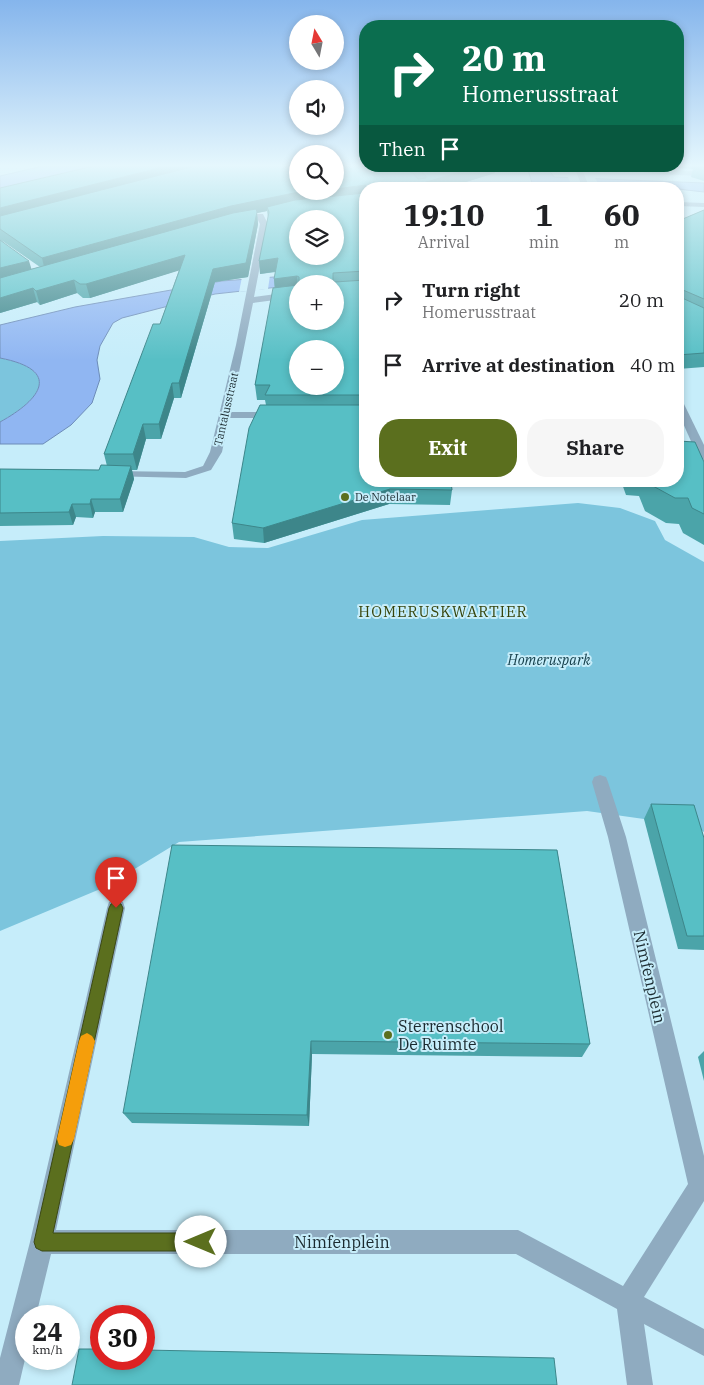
<!DOCTYPE html>
<html lang="en">
<head>
<meta charset="utf-8">
<style>
	:root { --surface:#fff; --page:#f6f6f6; --text:#202124; --muted:#757577; --accent:#5b6f1e }
	body { margin:0; font-family:"IBM Plex Serif",serif; background:var(--page); color:var(--text); height:100vh; display:flex; flex-direction:column; font-size:19px; white-space:nowrap }
	* { box-sizing:border-box; margin:0 }
	p { font-size:16px; color:var(--muted) }
	.icon { flex:none; width:28px; height:28px; fill:none; stroke:currentColor; stroke-width:2; stroke-linecap:round; stroke-linejoin:round }
	.map { position:relative; flex:1; overflow:hidden }
	.side { position:absolute; left:359px; top:182px; width:325px; height:305px; display:flex; flex-direction:column; background:var(--surface); border-radius:20px; box-shadow:0 2px 8px #0003 }
	.side>* { flex:none }
	.banner { position:absolute; left:359px; top:20px; width:325px; height:152px; border-radius:20px; box-shadow:0 2px 8px #0003; background:#0b6e4f; color:#fff; overflow:hidden }
	.needle { width:32px; rotate:350deg }
	.fabs { position:absolute; left:289px; top:15px; display:grid; gap:10px }
	.fabs a { display:grid; place-items:center; width:55px; height:55px; border-radius:50%; background:var(--surface); box-shadow:0 2px 8px #0003; font-size:25px }
	.speed { position:absolute; left:15px; top:1305px; display:flex; gap:10px; font-size:25px; font-weight:700; text-align:center }
	.speed>* { display:grid; place-content:center; width:65px; height:65px; border-radius:50%; background:var(--surface); box-shadow:0 2px 8px #0003; line-height:1 }
	.speed small { font-size:12px; font-weight:400 }
	.speed .limit { border:8px solid #d22; background:#fff; color:#111 }
	.pin { position:absolute; display:grid; place-items:center; width:42px; height:42px; color:#fff; margin:-51px -21px; border-radius:50% 50% 50% 0; rotate:-45deg; box-shadow:0 0 5px #0007 }
	.pin .icon { rotate:45deg }
	.me { position:absolute; width:55px; margin:-28px; rotate:270deg; stroke-linejoin:round; filter:drop-shadow(0 0 4px #0008) }
	.turn { display:flex; align-items:center; gap:18px; height:105px; padding:0 20px; font-size:22px }
	.turn .icon { width:65px; height:65px; stroke-width:2.5 }
	.turn b { display:block; font-size:35px; line-height:42px }
	.then { display:flex; align-items:center; height:48px; padding:0 20px; background:#0003; gap:10px; font-size:19px }
	.eta { display:flex; justify-content:space-evenly; align-items:center; height:85px; text-align:center }
	.eta b { font-size:30px; font-weight:800; line-height:35px }
	.primary-button { display:flex; gap:10px; margin-top:auto; padding:10px 20px }
	.primary-button a { flex:1; height:58px; border-radius:20px; background:var(--accent); color:#fff; font-size:20px; font-weight:800; line-height:58px; text-align:center }
	.primary-button a+a { background:var(--page); color:var(--text) }
	ul { padding:0; list-style:none }
	li { display:flex; align-items:center; gap:15px; height:65px; padding:0 20px }
	li div { flex:1 }
	li b { display:block; font-size:19px }
	li em { font-style:normal }
	.map>svg:first-child { display:block }
	.green { fill:#7cc5dd }
	.water { fill:#90b6f2; stroke:#6d8cb8 }
	.pier { fill:#c6edfa }
	.lines { fill:none; stroke-linecap:round; stroke-linejoin:round }
	.minor { fill:#8fabc0; fill-rule:evenodd }
	.wall { fill:#4ba4a9; fill-rule:evenodd }
	.shaded-wall { fill:#3d868a }
	.building { fill:#57bfc5; stroke:#3d868a; fill-rule:evenodd }
	.route { fill:#5b6f1e; stroke:#3b4814 }
	.slow { fill:#f59e0b }
	.poi-dot { fill:#5b6f1e; stroke:#c6edfa; stroke-width:2 }
	.labels { text-anchor:middle; dominant-baseline:central; stroke-width:4; stroke-linejoin:round; paint-order:stroke }
	.far-street-label { font-size:11px; fill:#1b2a2f; stroke:#c6edfa }
	.far-poi-label { font-size:11px; fill:#1b2a2f; stroke:#c6edfa; text-anchor:start }
	.park-label { font-size:14px; font-style:italic; fill:#17414d; stroke:#c6edfa }
	.neighbourhood-label { font-size:15px; letter-spacing:1px; fill:#36440b; stroke:#c6edfa }
	.near-street-label { font-size:16px; fill:#1b2a2f; stroke:#c6edfa }
	.near-poi-label { font-size:16px; fill:#1b2a2f; stroke:#c6edfa; text-anchor:start }
</style>
</head>
<body>
<div class="map">
<svg width="704" height="1385" viewBox="0 0 704 1385">
	<rect width="100%" height="100%" fill="#c6edfa"/>
	<g class="green">
		<path d="M 0,358 C 62,370 42,399 0,422 Z"/>
		<path d="M 578,503 L 620,508 L 655,521 L 665,540 L 704,562 L 704,832 L 685,820 L 644,819 L 587,811 L 179,842 L 105,887 L 0,931 L 0,541 L 103,536 L 194,537 L 229,547 L 268,548 L 362,520 Z"/>
	</g>
	<g class="water">
		<path d="M 43,166 L 99,166 L 0,189 L 0,176 Z"/>
		<path d="M 520,166 C 535,166 545,162 554,177 L 704,183 L 704,192 L 678,189 L 557,185 L 558,189 L 533,189 L 533,186 L 528,170 Z"/>
		<path d="M 365,270 L 297,285 L 215,294 L 122,318 L 113,323 L 100,346 L 97,360 L 100,379 L 92,403 L 71,425 L 43,444 L 0,444 L 0,422 C 42,399 62,370 0,358 L 0,325 L 75,307 L 222,281 Z"/>
	</g>
	<g class="pier">
		<path d="M 567,175 L 594,176 L 600,187 L 572,186 Z"/>
		<path d="M 270,275 L 268,289 L 239,292 L 242,277 Z"/>
	</g>
	<g class="lines">
		<g class="minor">
			<path d="M 577,166 L 584,166 L 582,169 L 590,189 L 583,189 L 575,169 Z"/>
			<path d="M 613,166 L 704,172 L 704,176 L 653,174 Z"/>
			<path d="M 678,202 L 704,203 L 704,207 L 678,206 Z"/>
			<path d="M 257,214 L 263,214 L 268,224 L 254,297 L 298,291 L 298,297 L 253,303 L 231,412 L 276,412 L 281,415 L 276,418 L 229,418 L 222,452 L 211,470 L 186,478 L 108,476 L 106,474 L 108,472 L 112,471 L 185,472 L 203,466 L 210,452 L 236,345 L 260,224 L 256,216 Z"/>
			<path d="M 678,399 L 683,402 L 704,445 L 704,460 L 698,457 L 678,412 Z"/>
			<path d="M 600,775 L 606,777 L 608,782 L 626,837 L 704,1156 L 704,1201 L 644,1297 L 704,1329 L 704,1356 L 644,1324 L 653,1385 L 627,1385 L 617,1309 L 516,1254 L 51,1254 L 36,1316 L 26,1316 L 26,1355 L 19,1385 L 0,1385 L 0,1358 L 30,1242 L 107,908 L 109,902 L 116,899 L 123,902 L 125,908 L 56,1230 L 518,1230 L 623,1286 L 688,1184 L 608,837 L 592,782 L 594,777 Z"/>
		</g>
	</g>
	<g class="wall">
		<path d="M 335,166 L 496,166 L 495,173 L 443,189 L 365,189 L 365,481 L 452,490 L 450,505 L 389,504 L 264,543 L 234,539 L 232,523 L 266,405 L 265,400 L 257,400 L 255,385 L 275,288 L 274,279 L 276,272 L 260,274 L 268,218 L 267,211 L 257,213 L 258,224 L 248,277 L 215,282 L 181,398 L 174,398 L 161,439 L 146,439 L 137,470 L 132,470 L 134,479 L 123,512 L 95,512 L 93,518 L 76,517 L 73,525 L 0,526 L 0,469 L 99,470 L 107,466 L 104,454 L 160,324 L 179,270 L 90,298 L 83,298 L 77,293 L 40,305 L 37,302 L 0,313 L 0,188 ZM 1,240 L 40,267 L 31,269 ZM 298,284 L 335,284 L 298,321 Z"/>
		<path d="M 656,166 L 704,166 L 704,181 L 691,177 L 693,169 L 659,167 Z"/>
		<path d="M 704,210 L 704,367 L 678,369 L 678,221 Z"/>
		<path d="M 704,462 L 704,545 L 683,533 L 679,524 L 666,523 L 645,511 L 639,496 L 626,495 L 621,481 L 678,481 Z"/>
		<path d="M 651,804 L 704,838 L 704,950 L 678,949 L 644,819 Z"/>
		<path d="M 557,850 L 590,1044 L 582,1057 L 312,1054 L 309,1126 L 132,1123 L 123,1113 Z"/>
		<path d="M 704,1051 L 704,1081 L 698,1057 Z"/>
	</g>
	<g class="shaded-wall">
		<path d="M 167,166 L 215,166 L 0,222 L 0,208 Z"/>
		<path d="M 480,166 L 496,166 L 495,173 L 443,189 L 403,189 Z"/>
		<path d="M 366,185 L 366,189 L 365,189 L 365,198 L 267,207 L 267,211 L 257,213 L 258,224 L 248,277 L 215,282 L 181,398 L 179,383 L 213,269 L 257,213 L 45,271 L 42,258 L 231,206 L 294,193 L 309,191 L 335,191 L 335,189 Z"/>
		<path d="M 185,255 L 187,268 L 90,298 L 86,284 Z"/>
		<path d="M 278,258 L 279,271 L 260,274 L 259,261 Z"/>
		<path d="M 29,261 L 33,274 L 0,283 L 0,268 Z"/>
		<path d="M 297,276 L 298,289 L 275,292 L 274,279 Z"/>
		<path d="M 74,280 L 77,293 L 40,305 L 36,291 Z"/>
		<path d="M 33,288 L 37,302 L 0,313 L 0,298 Z"/>
		<path d="M 172,383 L 174,398 L 161,439 L 159,424 Z"/>
		<path d="M 143,424 L 146,439 L 137,470 L 133,454 Z"/>
		<path d="M 131,466 L 134,479 L 123,512 L 120,499 Z"/>
		<path d="M 390,489 L 389,504 L 264,543 L 263,528 Z"/>
		<path d="M 91,499 L 95,512 L 93,518 L 90,504 Z"/>
		<path d="M 72,504 L 76,517 L 73,525 L 69,512 Z"/>
		<path d="M 311,1041 L 312,1054 L 309,1126 L 307,1115 Z"/>
	</g>
	<g class="building">
		<path d="M 94,166 L 167,166 L 0,208 L 0,188 Z"/>
		<path d="M 195,166 L 298,166 L 298,191 L 309,191 L 294,193 L 231,206 L 42,258 L 0,229 L 0,216 Z"/>
		<path d="M 335,166 L 395,166 L 413,173 L 418,179 L 426,178 L 426,176 L 415,166 L 480,166 L 403,189 L 366,189 L 366,185 L 335,189 Z"/>
		<path d="M 694,167 L 704,167 L 704,171 Z"/>
		<path d="M 365,193 L 365,271 L 333,273 L 333,280 L 335,282 L 365,280 L 365,395 L 265,395 L 270,385 L 255,385 L 273,288 L 298,285 L 298,321 L 335,321 L 335,284 L 299,284 L 299,277 L 297,276 L 274,279 L 278,258 L 259,261 L 269,212 L 267,207 L 295,200 ZM 298,219 L 335,219 L 335,256 L 298,256 ZM 298,349 L 335,349 L 335,386 L 298,386 Z"/>
		<path d="M 256,209 L 257,212 L 246,263 L 213,269 L 179,383 L 172,383 L 159,424 L 143,424 L 133,454 L 104,454 L 153,324 L 160,324 L 185,255 L 86,284 L 80,284 L 74,280 L 36,291 L 33,288 L 0,298 L 0,278 L 233,213 Z"/>
		<path d="M 704,210 L 704,299 L 683,290 L 681,290 L 680,297 L 704,308 L 704,353 L 678,355 L 678,221 Z"/>
		<path d="M 0,240 L 29,261 L 0,268 Z"/>
		<path d="M 260,405 L 365,405 L 365,481 L 451,481 L 452,490 L 390,489 L 263,528 L 232,523 L 249,428 Z"/>
		<path d="M 678,441 L 695,442 L 704,462 L 704,514 L 692,508 L 688,498 L 675,498 L 653,486 L 651,481 L 678,481 Z"/>
		<path d="M 101,465 L 131,466 L 120,499 L 91,499 L 90,504 L 72,504 L 69,512 L 0,513 L 0,469 L 99,470 Z"/>
		<path d="M 651,804 L 694,805 L 704,838 L 704,936 L 687,936 Z"/>
		<path d="M 172,845 L 557,850 L 590,1044 L 311,1041 L 307,1115 L 123,1113 Z"/>
		<path d="M 79,1349 L 101,1349 L 101,1359 L 144,1359 L 144,1350 L 554,1358 L 557,1385 L 72,1385 Z"/>
	</g>
	<linearGradient id="sky" x2="0" y2="1"><stop stop-color="#85b5ec"/><stop offset="0.46" stop-color="#e5f7fd"/><stop offset="1" stop-color="#e5f7fd" stop-opacity="0"/></linearGradient>
	<rect width="704" height="360" fill="url(#sky)"/>
	<path class="route" d="M 116,902 L 121,904 L 123,908 L 53,1233 L 201,1233 L 207,1236 L 210,1242 L 207,1249 L 201,1251 L 42,1251 L 36,1248 L 34,1242 L 109,908 L 111,904 Z"/>
	<path class="slow" d="M 87,1033 L 92,1036 L 95,1041 L 74,1139 L 71,1145 L 65,1147 L 59,1145 L 57,1139 L 79,1041 L 81,1036 Z"/>
	<g class="poi-dot">
		<circle cx="345" cy="497" r="5"/>
		<circle cx="388" cy="1035" r="5"/>
	</g>
	<g class="labels">
		<g class="far-street-label">
			<text transform="translate(226 409) rotate(-77)">Tantalusstraat</text>
		</g>
		<g class="far-poi-label">
			<text x="355" y="497">De Notelaar</text>
		</g>
		<g class="park-label">
			<text x="549" y="660">Homeruspark</text>
		</g>
		<g class="neighbourhood-label">
			<text x="443" y="611">HOMERUSKWARTIER</text>
		</g>
		<g class="near-street-label">
			<text transform="translate(650 977) rotate(77)">Nimfenplein</text>
			<text x="342" y="1242">Nimfenplein</text>
		</g>
		<g class="near-poi-label">
			<text x="398" y="1026">Sterrenschool<tspan x="398" dy="18">De Ruimte</tspan></text>
		</g>
	</g>
</svg>
<div class="fabs">
<a><svg class="needle" viewBox="-14 -14 28 28"><path d="M0-13l5 13h-10z" fill="#e53935"/><path d="M0 13l5-13h-10z" fill="#757577"/></svg></a>
<a><svg class="icon" aria-label="sound" viewBox="0 0 24 24"><path d="M4 9h4l5-4v14l-5-4H4zM17 9q2 3 0 6"/></svg></a>
<a><svg class="icon" aria-label="search" viewBox="0 0 24 24"><circle cx="10" cy="10" r="6"/><path d="M15 15l6 6"/></svg></a>
<a><svg class="icon" aria-label="layers" viewBox="0 0 24 24"><path d="M12 4l9 5-9 5-9-5zM3 14l9 5 9-5"/></svg></a>
<a>+</a>
<a>−</a>
</div>
<div class="speed"><div>24<small>km/h</small></div><div class="limit">30</div></div>
<div class="pin" style="left:116px;top:908px;background:#d93025"><svg class="icon" aria-label="arrive" viewBox="0 0 24 24"><path d="M6 21V4h12l-3 4 3 4H6"/></svg></div>
<svg class="me" style="left:201px;top:1242px" viewBox="-20 -20 40 40"><circle r="19" fill="#fff"/><path d="M0-13L10 11 0 6-10 11z" fill="#5b6f1e"/></svg>
<div class="banner">
<div class="turn"><svg class="icon" aria-label="right" viewBox="0 0 24 24"><path d="M7 20v-9h11M14 6l5 5-5 5"/></svg><div><b>20 m</b>Homerusstraat</div></div>
<div class="then">Then<svg class="icon" aria-label="arrive" viewBox="0 0 24 24"><path d="M6 21V4h12l-3 4 3 4H6"/></svg></div>
</div>
<section class="side">
<div class="eta">
<div><b>19:10</b><p>Arrival</p></div>
<div><b>1</b><p>min</p></div>
<div><b>60</b><p>m</p></div>
</div>
<ul>
<li><svg class="icon" aria-label="right" viewBox="0 0 24 24"><path d="M7 20v-9h11M14 6l5 5-5 5"/></svg><div><b>Turn right</b><p>Homerusstraat</p></div><em>20 m</em></li>
<li><svg class="icon" aria-label="arrive" viewBox="0 0 24 24"><path d="M6 21V4h12l-3 4 3 4H6"/></svg><div><b>Arrive at destination</b></div><em>40 m</em></li>
</ul>
<div class="primary-button"><a>Exit</a><a>Share</a></div>
</section>
</div>
</body>
</html>
